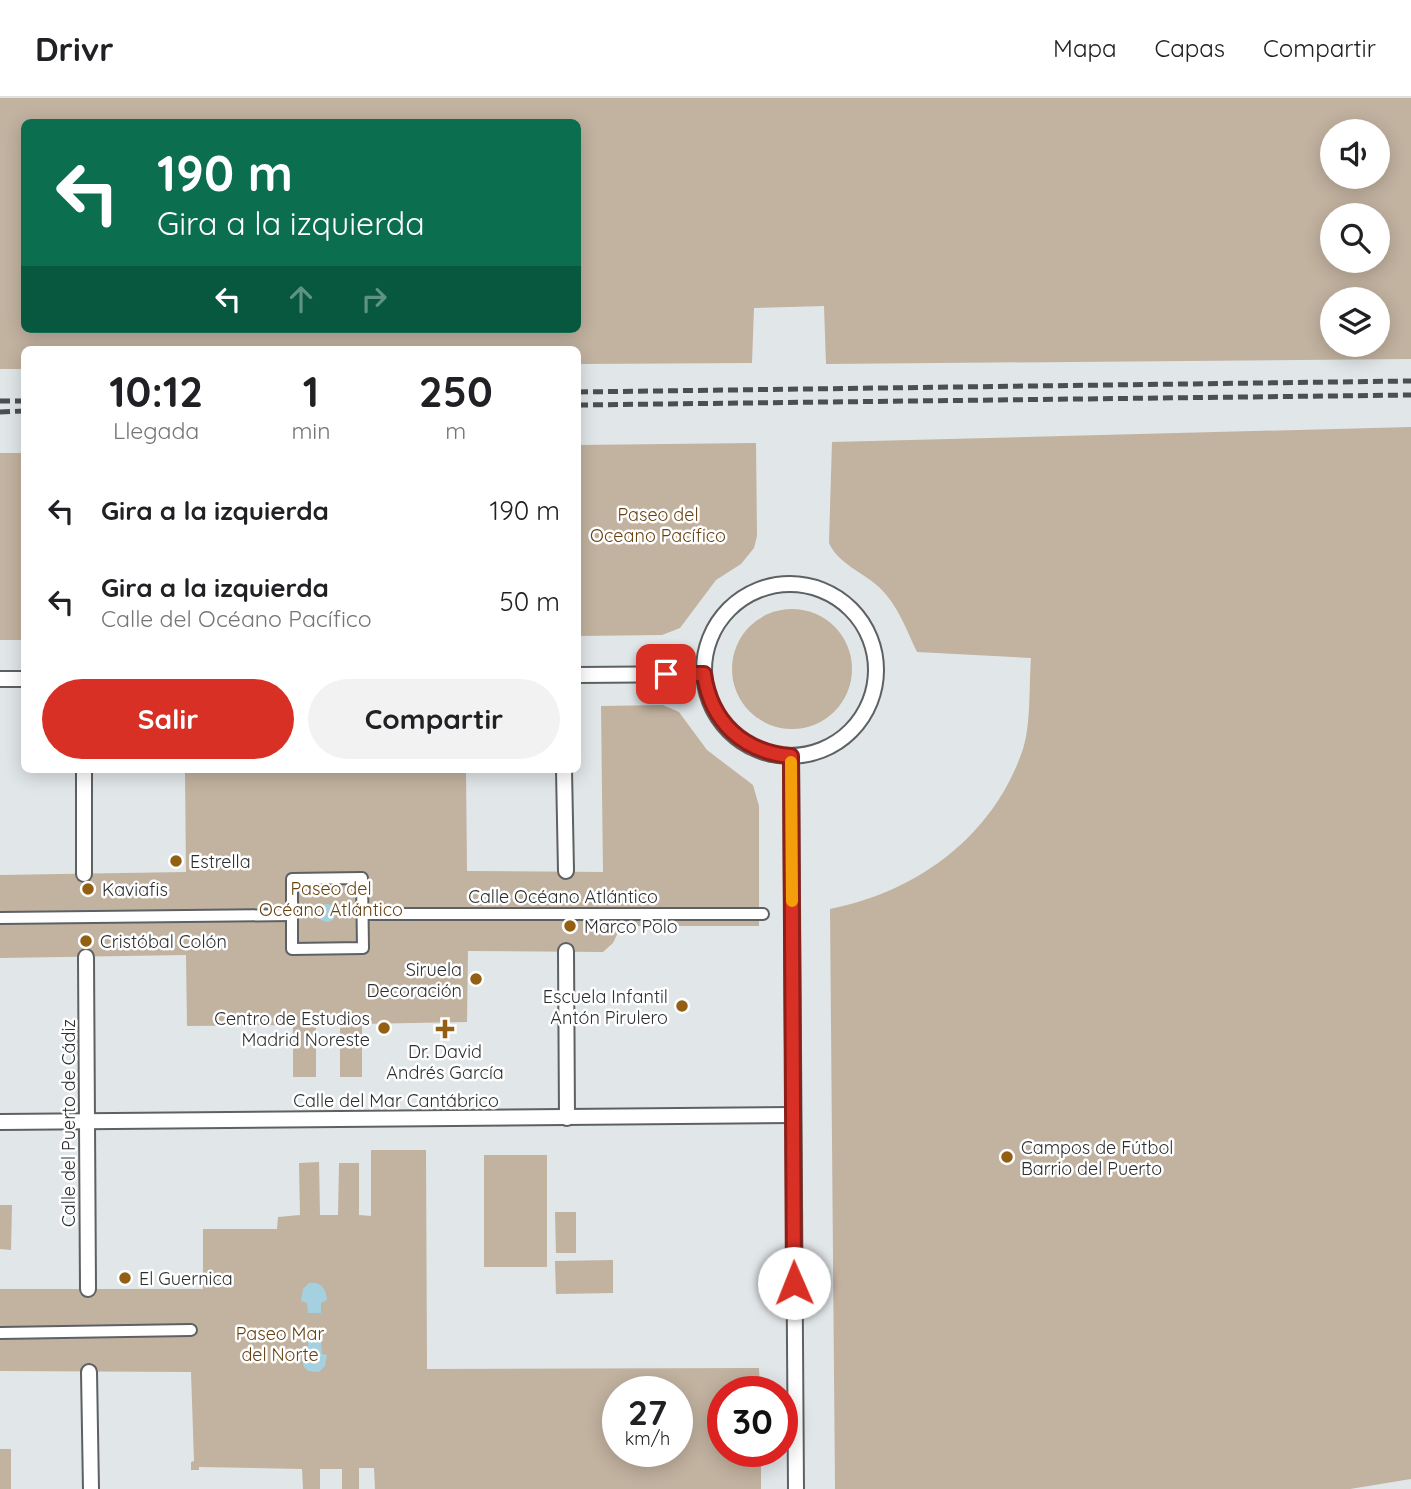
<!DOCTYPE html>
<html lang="es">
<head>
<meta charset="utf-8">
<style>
	:root { --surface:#fff; --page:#f2f2f2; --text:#202124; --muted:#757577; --line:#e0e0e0; --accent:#d93025 }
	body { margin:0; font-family:Quicksand,sans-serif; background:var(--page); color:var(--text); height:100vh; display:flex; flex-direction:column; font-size:26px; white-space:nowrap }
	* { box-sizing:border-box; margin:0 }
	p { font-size:23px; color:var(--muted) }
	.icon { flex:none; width:38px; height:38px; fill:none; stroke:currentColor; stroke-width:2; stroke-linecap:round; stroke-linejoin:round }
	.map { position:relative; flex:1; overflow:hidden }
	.drawer { position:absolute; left:21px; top:248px; width:560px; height:427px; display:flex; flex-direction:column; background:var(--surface); border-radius:10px; box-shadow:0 4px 18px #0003 }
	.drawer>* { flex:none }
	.banner { position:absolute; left:21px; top:21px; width:560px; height:214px; border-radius:10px; box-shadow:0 4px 18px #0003; background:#0b6e4f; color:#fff; overflow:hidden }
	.controls { position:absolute; left:1320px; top:21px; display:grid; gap:14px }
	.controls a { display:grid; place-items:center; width:70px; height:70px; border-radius:50%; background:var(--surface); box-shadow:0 4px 18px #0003; font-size:35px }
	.speed { position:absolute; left:602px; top:1278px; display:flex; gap:14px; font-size:35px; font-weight:700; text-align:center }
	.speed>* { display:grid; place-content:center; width:91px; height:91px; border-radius:50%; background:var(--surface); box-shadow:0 4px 18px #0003; line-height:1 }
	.speed small { font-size:18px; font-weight:400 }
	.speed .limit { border:10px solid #d22; background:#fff; color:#111 }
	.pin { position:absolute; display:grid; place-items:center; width:60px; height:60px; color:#fff; margin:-30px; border-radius:14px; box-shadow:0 4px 10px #0006 }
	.me { position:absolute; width:77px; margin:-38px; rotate:359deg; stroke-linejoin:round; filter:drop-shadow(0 0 5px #0008) }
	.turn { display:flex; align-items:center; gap:24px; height:147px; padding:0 21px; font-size:32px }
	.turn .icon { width:91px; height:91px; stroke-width:2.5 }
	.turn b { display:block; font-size:49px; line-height:60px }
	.lanes { display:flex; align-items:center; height:66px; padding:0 21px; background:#0003; justify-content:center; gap:35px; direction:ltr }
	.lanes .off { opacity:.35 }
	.eta { display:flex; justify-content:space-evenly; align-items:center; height:119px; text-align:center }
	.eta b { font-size:42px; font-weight:700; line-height:49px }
	.action { display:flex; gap:14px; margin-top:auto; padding:14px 21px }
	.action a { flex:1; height:80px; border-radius:42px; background:var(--accent); color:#fff; font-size:28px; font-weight:700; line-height:80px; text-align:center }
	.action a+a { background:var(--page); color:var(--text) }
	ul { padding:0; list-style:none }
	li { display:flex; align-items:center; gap:21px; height:91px; padding:0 21px }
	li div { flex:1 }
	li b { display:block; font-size:26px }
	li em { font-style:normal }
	header { display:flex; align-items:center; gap:42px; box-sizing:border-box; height:98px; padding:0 35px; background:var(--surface); border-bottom:2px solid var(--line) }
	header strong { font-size:33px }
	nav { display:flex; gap:38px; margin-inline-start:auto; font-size:24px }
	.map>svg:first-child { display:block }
	.green { fill:#c2b2a0; fill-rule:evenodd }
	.water { fill:#a4d0df }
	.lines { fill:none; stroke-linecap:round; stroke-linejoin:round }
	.pedestrian-casing { stroke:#5d6163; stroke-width:14 }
	.minor-casing { stroke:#5d6163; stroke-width:18 }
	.pedestrian { stroke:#fff; stroke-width:10 }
	.minor { stroke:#fff; stroke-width:14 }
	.rail { stroke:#4c4f50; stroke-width:5; stroke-dasharray:10 5; stroke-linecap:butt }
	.route-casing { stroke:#8d1f18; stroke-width:18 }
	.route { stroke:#d93025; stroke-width:12 }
	.slow { stroke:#f59e0b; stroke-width:12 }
	.poi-dot { fill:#935f13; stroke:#fff; stroke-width:2.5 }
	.labels { text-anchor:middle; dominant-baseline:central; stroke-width:5; stroke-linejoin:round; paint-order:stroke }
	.park-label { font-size:18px; fill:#674210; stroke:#fff }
	.poi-label { font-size:18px; fill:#2c2e2f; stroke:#fff; text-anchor:start }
	.street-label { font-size:18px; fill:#2c2e2f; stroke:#fff }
</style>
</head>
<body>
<header>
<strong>Drivr</strong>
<nav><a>Mapa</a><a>Capas</a><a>Compartir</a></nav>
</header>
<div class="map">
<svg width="1411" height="1391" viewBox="0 0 1411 1391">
	<rect width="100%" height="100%" fill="#e1e6e8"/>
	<g class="green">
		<path d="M 0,0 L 1411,0 L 1411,261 L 826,266 L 824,208 L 754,210 L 752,265 L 578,266 L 578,252 L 24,252 L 24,271 L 0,271 ZM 24,24 L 578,24 L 578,231 L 24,231 ZM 1332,33 L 1377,33 L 1377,79 L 1332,79 ZM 1332,117 L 1377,117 L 1377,163 L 1332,163 ZM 1332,201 L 1377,201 L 1377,247 L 1332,247 Z"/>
		<path d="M 1411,329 L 1411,1381 L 1350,1391 L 835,1391 L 830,811 C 917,794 994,738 1023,651 C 1031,627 1029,586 1031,560 L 917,554 C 907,533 898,508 881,491 C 865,475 838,466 829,445 L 832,344 Z"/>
		<path d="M 756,345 L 757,438 L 754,450 L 741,466 L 716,482 L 680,530 L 662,537 L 578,538 L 578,347 Z"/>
		<rect x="0" y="355" width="24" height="187"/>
		<circle cx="792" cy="571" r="60"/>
		<path d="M 663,607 L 679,614 L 707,652 L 753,687 L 759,708 L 759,828 L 621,828 L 613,845 L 603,854 L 468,853 L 467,924 L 301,927 L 316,928 L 316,979 L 293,979 L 293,927 L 187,928 L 186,857 L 0,860 L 0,777 L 186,774 L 185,675 L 293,672 L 466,673 L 467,773 L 603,774 L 601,608 Z"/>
		<rect x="340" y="928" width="22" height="51"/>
		<path d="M 371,1052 L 426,1052 L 427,1271 L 759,1270 L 760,1293 L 723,1293 L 723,1353 L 761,1353 L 761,1391 L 375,1391 L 374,1370 L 359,1370 L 359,1391 L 342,1391 L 342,1371 L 320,1371 L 320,1391 L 303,1391 L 302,1371 L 199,1369 L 199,1372 L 191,1372 L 191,1364 L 194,1363 L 191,1274 L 0,1273 L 0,1191 L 203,1191 L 203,1131 L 277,1131 L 278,1119 L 300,1117 L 299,1065 L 319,1064 L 320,1117 L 338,1117 L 339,1065 L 359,1065 L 359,1117 L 371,1118 ZM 618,1293 L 677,1293 L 677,1353 L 618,1353 Z"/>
		<rect x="484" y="1057" width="63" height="112"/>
		<path d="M 0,1107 L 12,1107 L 11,1152 L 0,1151 Z"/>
		<path d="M 555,1114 L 576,1114 L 576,1155 L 556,1155 Z"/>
		<path d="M 613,1162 L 613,1195 L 556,1196 L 555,1163 Z"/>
		<rect x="0" y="1351" width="11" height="40"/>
	</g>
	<g class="water">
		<circle cx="327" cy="815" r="9"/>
		<path d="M 309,1185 C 322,1183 326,1191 327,1202 L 321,1205 L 321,1215 L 308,1215 L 307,1205 L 301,1203 L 303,1191 Z"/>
		<path d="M 308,1244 L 321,1244 L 322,1256 L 327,1257 L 325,1268 L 319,1274 L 308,1273 L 304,1269 L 301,1257 L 308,1254 Z"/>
	</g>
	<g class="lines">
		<g class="pedestrian-casing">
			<g id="pedestrian">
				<path d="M 362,780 L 363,850 L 292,851 L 292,781 Z"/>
				<path d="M 362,816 L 763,816"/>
				<path d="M 0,820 L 292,817"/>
				<path d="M 0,1235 L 191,1232"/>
			</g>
		</g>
		<g class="minor-casing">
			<g id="minor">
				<circle cx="790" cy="572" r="86"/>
				<path d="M 578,577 L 704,576"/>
				<path d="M 0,581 L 24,581"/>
				<path d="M 791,658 L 796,1391"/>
				<path d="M 564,672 L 566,773"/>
				<path d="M 84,776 L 84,672"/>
				<path d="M 566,853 L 567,1020"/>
				<path d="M 86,859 L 88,1191"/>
				<path d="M 0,1024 L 793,1017"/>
				<path d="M 89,1274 L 91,1391"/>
			</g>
		</g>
		<use href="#pedestrian" class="pedestrian"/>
		<use href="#minor" class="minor"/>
		<g class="rail">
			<path d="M 578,294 L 1411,283"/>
			<path d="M 0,303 L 24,303"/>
			<path d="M 578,307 L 1411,297"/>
			<path d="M 0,314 L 24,313"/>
		</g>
	</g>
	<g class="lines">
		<g class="route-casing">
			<path id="route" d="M 666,576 L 704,576 C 711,624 743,654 791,658 L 794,1185"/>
		</g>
		<use href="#route" class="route"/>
		<path class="slow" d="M 791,664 L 792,803"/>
	</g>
	<g class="poi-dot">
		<circle cx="176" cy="763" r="7"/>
		<circle cx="88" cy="791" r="7"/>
		<circle cx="570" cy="828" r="7"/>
		<circle cx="86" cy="843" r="7"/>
		<circle cx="476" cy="881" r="7"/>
		<circle cx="682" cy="908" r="7"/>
		<circle cx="384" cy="930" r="7"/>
		<path d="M441.5 920.5h7v7h7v7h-7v7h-7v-7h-7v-7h7z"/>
		<circle cx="1007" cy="1059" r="7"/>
		<circle cx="125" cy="1180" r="7"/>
	</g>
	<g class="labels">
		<g class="park-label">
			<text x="658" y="416">Paseo del<tspan x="658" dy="21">Oceano Pacífico</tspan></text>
			<text x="331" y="790">Paseo del<tspan x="331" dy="21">Océano Atlántico</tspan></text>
			<text x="280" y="1235">Paseo Mar<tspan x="280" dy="21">del Norte</tspan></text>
		</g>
		<g class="poi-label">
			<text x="190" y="763">Estrella</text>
			<text x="102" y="791">Kaviafis</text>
			<text x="584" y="828">Marco Polo</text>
			<text x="100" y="843">Cristóbal Colón</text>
			<text x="462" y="871" text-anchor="end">Siruela<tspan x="462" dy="21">Decoración</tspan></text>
			<text x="668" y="898" text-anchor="end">Escuela Infantil<tspan x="668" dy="21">Antón Pirulero</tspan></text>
			<text x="370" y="920" text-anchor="end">Centro de Estudios<tspan x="370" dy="21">Madrid Noreste</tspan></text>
			<text x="445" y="953" text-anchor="middle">Dr. David<tspan x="445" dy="21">Andrés García</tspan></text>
			<text x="1021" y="1049">Campos de Fútbol<tspan x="1021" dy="21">Barrio del Puerto</tspan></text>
			<text x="139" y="1180">El Guernica</text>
		</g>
		<g class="street-label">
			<text x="563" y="798">Calle Océano Atlántico</text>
			<text x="396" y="1002">Calle del Mar Cantábrico</text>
			<text transform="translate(68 1025) rotate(-90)">Calle del Puerto de Cádiz</text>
		</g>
	</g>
</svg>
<div class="controls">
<a><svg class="icon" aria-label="sound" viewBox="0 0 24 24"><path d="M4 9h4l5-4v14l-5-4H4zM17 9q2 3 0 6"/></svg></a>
<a><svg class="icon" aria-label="search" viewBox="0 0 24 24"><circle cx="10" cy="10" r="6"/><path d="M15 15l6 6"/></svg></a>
<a><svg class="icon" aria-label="layers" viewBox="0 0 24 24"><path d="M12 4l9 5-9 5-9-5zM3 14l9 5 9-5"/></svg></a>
</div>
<div class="speed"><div>27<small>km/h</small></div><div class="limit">30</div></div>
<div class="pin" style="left:666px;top:576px;background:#d93025"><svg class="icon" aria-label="arrive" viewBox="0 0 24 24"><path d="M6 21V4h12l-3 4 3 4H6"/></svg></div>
<svg class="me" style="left:794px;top:1185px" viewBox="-20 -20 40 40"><circle r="19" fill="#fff"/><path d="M0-13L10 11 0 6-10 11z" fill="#d93025"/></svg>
<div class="banner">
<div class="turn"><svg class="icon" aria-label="left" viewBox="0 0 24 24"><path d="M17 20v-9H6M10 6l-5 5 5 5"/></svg><div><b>190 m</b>Gira a la izquierda</div></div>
<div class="lanes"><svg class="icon" aria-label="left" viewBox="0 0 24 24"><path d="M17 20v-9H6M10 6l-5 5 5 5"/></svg><svg class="icon off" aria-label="ahead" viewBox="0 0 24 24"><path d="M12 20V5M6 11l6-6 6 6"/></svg><svg class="icon off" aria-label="right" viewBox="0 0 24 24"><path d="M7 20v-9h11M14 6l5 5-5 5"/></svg></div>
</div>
<section class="drawer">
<div class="eta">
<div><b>10:12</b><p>Llegada</p></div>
<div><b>1</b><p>min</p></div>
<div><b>250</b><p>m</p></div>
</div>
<ul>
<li><svg class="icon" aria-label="left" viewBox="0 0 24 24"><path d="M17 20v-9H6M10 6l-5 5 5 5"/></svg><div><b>Gira a la izquierda</b></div><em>190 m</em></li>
<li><svg class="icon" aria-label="left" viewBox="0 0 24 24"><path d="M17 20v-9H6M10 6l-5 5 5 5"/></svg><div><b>Gira a la izquierda</b><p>Calle del Océano Pacífico</p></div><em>50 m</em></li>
</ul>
<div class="action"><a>Salir</a><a>Compartir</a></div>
</section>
</div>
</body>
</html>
